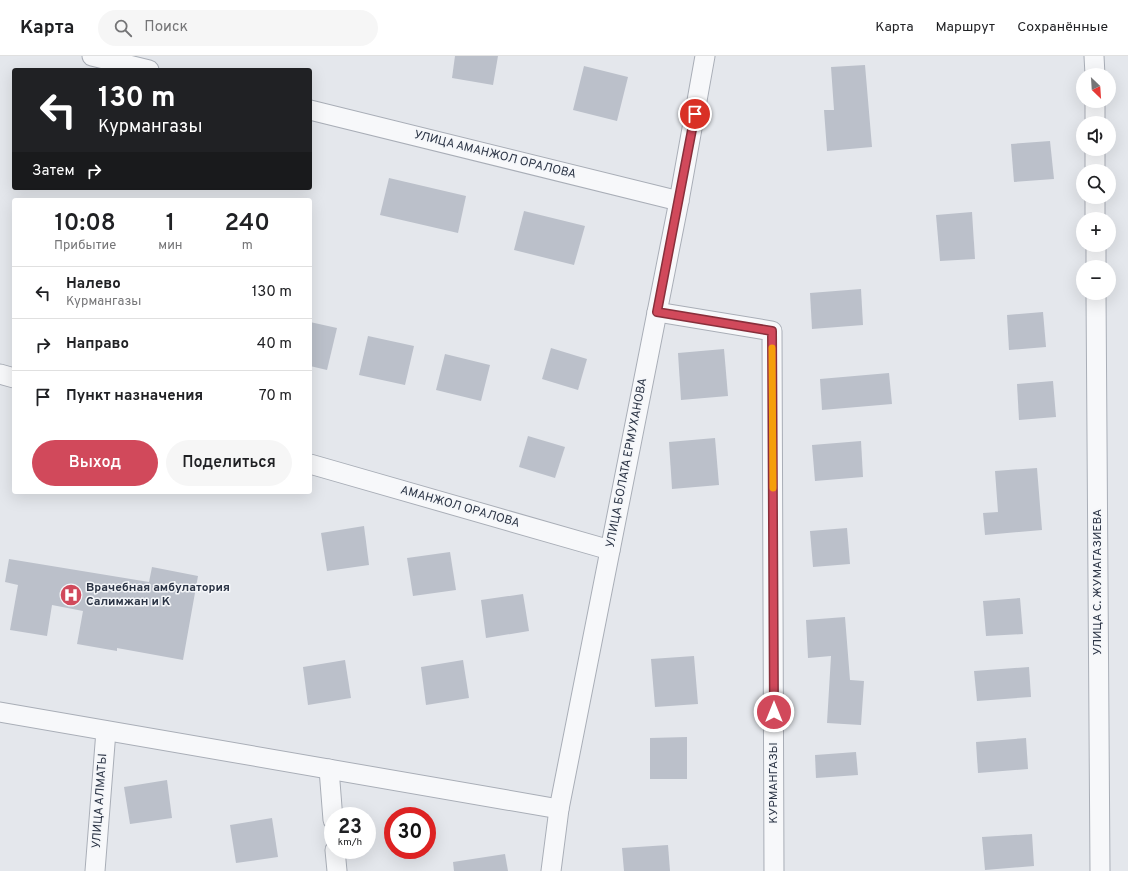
<!DOCTYPE html>
<html lang="ru">
<head>
<meta charset="utf-8">
<style>
	:root { --surface:#fff; --page:#f6f6f6; --text:#202124; --muted:#757577; --line:#e0e0e0; --accent:#d1495b }
	body { margin:0; font-family:Overpass,sans-serif; background:var(--page); color:var(--text); height:100vh; display:flex; flex-direction:column; font-size:15px; white-space:nowrap }
	* { box-sizing:border-box; margin:0 }
	p { font-size:13px; color:var(--muted) }
	.icon { flex:none; width:22px; height:22px; fill:none; stroke:currentColor; stroke-width:2; stroke-linecap:round; stroke-linejoin:round }
	.map { position:relative; flex:1; overflow:hidden }
	.drawer { position:absolute; left:12px; top:142px; width:300px; height:296px; display:flex; flex-direction:column; background:var(--surface); border-radius:4px; box-shadow:0 4px 16px #0002 }
	.drawer>* { flex:none }
	.guide { position:absolute; left:12px; top:12px; width:300px; height:122px; border-radius:4px; box-shadow:0 4px 16px #0002; background:#202124; color:#fff; overflow:hidden }
	.needle { width:26px; rotate:155deg }
	.controls { position:absolute; left:1076px; top:12px; display:grid; gap:8px }
	.controls a { display:grid; place-items:center; width:40px; height:40px; border-radius:50%; background:var(--surface); box-shadow:0 4px 16px #0002; font-size:20px }
	.speed { position:absolute; left:324px; top:751px; display:flex; gap:8px; font-size:20px; font-weight:700; text-align:center }
	.speed>* { display:grid; place-content:center; width:52px; height:52px; border-radius:50%; background:var(--surface); box-shadow:0 4px 16px #0002; line-height:1 }
	.speed small { font-size:10px; font-weight:400 }
	.speed .limit { border:6px solid #d22; background:#fff; color:#111 }
	.pin { position:absolute; display:grid; place-items:center; width:34px; height:34px; color:#fff; margin:-17px; border:2px solid #fff; border-radius:50%; box-shadow:0 1px 4px #0007 }
	.me { position:absolute; width:44px; margin:-22px; rotate:0deg; stroke-linejoin:round; filter:drop-shadow(0 0 3px #0008) }
	.turn { display:flex; align-items:center; gap:14px; height:84px; padding:0 20px; font-size:18px }
	.turn .icon { width:52px; height:52px; stroke-width:2.5 }
	.turn b { display:block; font-size:28px; line-height:34px }
	.then { display:flex; align-items:center; height:38px; padding:0 20px; background:#0003; gap:8px; font-size:15px }
	.eta { display:flex; justify-content:space-evenly; align-items:center; height:68px; text-align:center }
	.eta b { font-size:24px; font-weight:600; line-height:28px }
	.cta { display:flex; gap:8px; margin-top:auto; padding:8px 20px }
	.cta a { flex:1; height:46px; border-radius:24px; background:var(--accent); color:#fff; font-size:16px; font-weight:600; line-height:46px; text-align:center }
	.cta a+a { background:var(--page); color:var(--text) }
	ul { padding:0; list-style:none }
	li { display:flex; align-items:center; gap:12px; height:52px; padding:0 20px; border-top:1px solid var(--line) }
	li div { flex:1 }
	li b { display:block; font-size:15px }
	li em { font-style:normal }
	header { display:flex; align-items:center; gap:24px; box-sizing:border-box; height:56px; padding:0 20px; background:var(--surface); border-bottom:1px solid var(--line) }
	header strong { font-size:19px }
	nav { display:flex; gap:22px; margin-inline-start:auto; font-size:14px }
	.search { width:280px; height:36px; background:var(--page); display:flex; align-items:center; gap:10px; box-sizing:border-box; padding:0 14px; border-radius:22px; color:var(--muted); font-size:15px }
	.map>svg:first-child { display:block }
	.building { fill:#bbc0ca }
	.lines { fill:none; stroke-linecap:round; stroke-linejoin:round }
	.minor-casing { stroke:#a9aeb7; stroke-width:21 }
	.minor { stroke:#f7f8fa; stroke-width:19 }
	.route-casing { stroke:#882f3b; stroke-width:10 }
	.route { stroke:#d1495b; stroke-width:7 }
	.slow { stroke:#f59e0b; stroke-width:7 }
	.labels { text-anchor:middle; dominant-baseline:central; stroke-width:3; stroke-linejoin:round; paint-order:stroke }
	.street-label { font-size:12px; fill:#2b3445; stroke:#f4f6f9 }
	.poi-label { font-size:12px; font-weight:bold; fill:#2b3445; stroke:#f4f6f9; text-anchor:start }
</style>
</head>
<body>
<header>
<strong>Карта</strong>
<div class="search"><svg class="icon" aria-label="search" viewBox="0 0 24 24"><circle cx="10" cy="10" r="6"/><path d="M15 15l6 6"/></svg>Поиск</div>
<nav><a>Карта</a><a>Маршрут</a><a>Сохранённые</a></nav>
</header>
<div class="map">
<svg width="1128" height="815" viewBox="0 0 1128 815">
	<rect width="100%" height="100%" fill="#e4e7ec"/>
	<g class="building">
		<path d="M 455,0 L 498,0 L 493,29 L 452,22 Z"/>
		<path d="M 865,9 L 872,91 L 827,95 L 824,54 L 834,54 L 831,11 Z"/>
		<path d="M 584,10 L 628,21 L 617,65 L 573,54 Z"/>
		<path d="M 1050,85 L 1054,123 L 1014,126 L 1011,88 Z"/>
		<path d="M 389,122 L 466,140 L 458,177 L 380,159 Z"/>
		<path d="M 524,155 L 585,170 L 574,209 L 514,194 Z"/>
		<path d="M 972,156 L 975,203 L 940,205 L 936,159 Z"/>
		<path d="M 861,233 L 863,269 L 812,273 L 810,237 Z"/>
		<path d="M 1043,256 L 1046,291 L 1009,294 L 1007,259 Z"/>
		<path d="M 310,266 L 337,272 L 327,314 L 310,310 Z"/>
		<path d="M 368,280 L 414,290 L 405,329 L 359,319 Z"/>
		<path d="M 551,292 L 587,303 L 578,334 L 542,323 Z"/>
		<path d="M 724,293 L 728,340 L 681,344 L 678,297 Z"/>
		<path d="M 445,298 L 490,309 L 481,345 L 436,334 Z"/>
		<path d="M 889,317 L 892,348 L 822,354 L 820,323 Z"/>
		<path d="M 1053,325 L 1056,361 L 1019,364 L 1017,328 Z"/>
		<path d="M 528,380 L 565,391 L 555,422 L 519,411 Z"/>
		<path d="M 715,382 L 719,429 L 672,433 L 669,386 Z"/>
		<path d="M 861,385 L 863,421 L 815,425 L 812,389 Z"/>
		<path d="M 1037,412 L 1042,474 L 985,479 L 983,457 L 998,456 L 995,415 Z"/>
		<path d="M 364,470 L 369,509 L 327,515 L 321,477 Z"/>
		<path d="M 847,472 L 850,508 L 813,511 L 810,475 Z"/>
		<path d="M 450,496 L 456,534 L 413,540 L 407,502 Z"/>
		<path d="M 9,503 L 149,526 L 152,511 L 198,520 L 183,604 L 117,592 L 117,595 L 77,588 L 83,555 L 52,549 L 47,580 L 10,574 L 18,529 L 5,526 Z"/>
		<path d="M 523,538 L 529,575 L 486,582 L 481,544 Z"/>
		<path d="M 1020,542 L 1023,578 L 986,580 L 983,545 Z"/>
		<path d="M 845,561 L 850,624 L 864,625 L 861,669 L 827,667 L 831,600 L 808,602 L 806,564 Z"/>
		<path d="M 694,600 L 698,648 L 655,651 L 651,603 Z"/>
		<path d="M 345,604 L 351,642 L 308,649 L 303,611 Z"/>
		<path d="M 463,604 L 469,642 L 426,649 L 421,611 Z"/>
		<path d="M 1029,611 L 1031,641 L 977,645 L 974,615 Z"/>
		<path d="M 687,681 L 687,723 L 650,723 L 650,682 Z"/>
		<path d="M 1026,682 L 1028,713 L 978,717 L 976,686 Z"/>
		<path d="M 856,696 L 858,719 L 816,722 L 815,699 Z"/>
		<path d="M 167,724 L 172,762 L 130,768 L 124,731 Z"/>
		<path d="M 272,762 L 278,801 L 236,807 L 230,769 Z"/>
		<path d="M 1032,778 L 1034,810 L 985,814 L 982,781 Z"/>
		<path d="M 668,789 L 670,815 L 624,815 L 622,792 Z"/>
		<path d="M 505,798 L 508,815 L 454,815 L 453,806 Z"/>
	</g>
	<g class="lines">
		<g class="minor-casing">
			<g id="minor">
				<path d="M 92,0 L 149,14"/>
				<path d="M 1094,0 L 1095,19"/>
				<path d="M 1095,45 L 1095,67"/>
				<path d="M 310,54 L 679,145"/>
				<path d="M 1095,93 L 1095,115"/>
				<path d="M 1095,141 L 1095,163"/>
				<path d="M 1096,189 L 1096,211"/>
				<path d="M 1096,237 L 1100,815"/>
				<path d="M 657,256 L 772,275 L 774,815"/>
				<path d="M 0,318 L 14,322"/>
				<path d="M 310,408 L 610,494"/>
				<path d="M 0,656 L 559,753"/>
				<path d="M 329,713 L 333,764"/>
				<path d="M 335,794 L 337,815"/>
				<path d="M 95,815 L 106,675"/>
				<path d="M 551,815 L 559,753 L 679,145 L 705,0"/>
			</g>
		</g>
		<use href="#minor" class="minor"/>
	</g>
	<g class="lines">
		<g class="route-casing">
			<path id="route" d="M 695,58 L 657,256 L 772,275 L 774,656"/>
		</g>
		<use href="#route" class="route"/>
		<path class="slow" d="M 772,292 L 773,432"/>
	</g>
	<defs>
		<g id="hospital-disc" transform="scale(1.15)"><circle r="9.5" fill="#d1495b" stroke="#f4f6f9"/><path d="M-5-5h3v3.5h4V-5h3V5h-3V1.5h-4V5h-3Z" fill="#fff"/></g>
	</defs>
	<g fill-rule="evenodd">
		<use href="#hospital-disc" x="71" y="539"/>
	</g>
	<g class="labels">
		<g class="street-label">
			<text transform="translate(495 99) rotate(14)">УЛИЦА АМАНЖОЛ ОРАЛОВА</text>
			<text transform="translate(627 407) rotate(-79)">УЛИЦА БОЛАТА ЕРМУХАНОВА</text>
			<text transform="translate(460 451) rotate(16)">АМАНЖОЛ ОРАЛОВА</text>
			<text transform="translate(1098 526) rotate(-90)">УЛИЦА С. ЖУМАГАЗИЕВА</text>
			<text transform="translate(774 727) rotate(-90)">КУРМАНГАЗЫ</text>
			<text transform="translate(100 745) rotate(-86)">УЛИЦА АЛМАТЫ</text>
		</g>
		<g class="poi-label">
			<text x="86" y="532">Врачебная амбулатория<tspan x="86" dy="14">Салимжан и К</tspan></text>
		</g>
	</g>
</svg>
<div class="controls">
<a><svg class="needle" viewBox="-14 -14 28 28"><path d="M0-13l5 13h-10z" fill="#e53935"/><path d="M0 13l5-13h-10z" fill="#757577"/></svg></a>
<a><svg class="icon" aria-label="sound" viewBox="0 0 24 24"><path d="M4 9h4l5-4v14l-5-4H4zM17 9q2 3 0 6"/></svg></a>
<a><svg class="icon" aria-label="search" viewBox="0 0 24 24"><circle cx="10" cy="10" r="6"/><path d="M15 15l6 6"/></svg></a>
<a>+</a>
<a>−</a>
</div>
<div class="speed"><div>23<small>km/h</small></div><div class="limit">30</div></div>
<div class="pin" style="left:695px;top:58px;background:#d93025"><svg class="icon" aria-label="arrive" viewBox="0 0 24 24"><path d="M6 21V4h12l-3 4 3 4H6"/></svg></div>
<svg class="me" style="left:774px;top:656px" viewBox="-20 -20 40 40"><circle r="17" fill="#d1495b" stroke="#fff" stroke-width="3"/><path d="M0-11L8 9 0 5-8 9z" fill="#fff"/></svg>
<div class="guide">
<div class="turn"><svg class="icon" aria-label="left" viewBox="0 0 24 24"><path d="M17 20v-9H6M10 6l-5 5 5 5"/></svg><div><b>130 m</b>Курмангазы</div></div>
<div class="then">Затем<svg class="icon" aria-label="right" viewBox="0 0 24 24"><path d="M7 20v-9h11M14 6l5 5-5 5"/></svg></div>
</div>
<section class="drawer">
<div class="eta">
<div><b>10:08</b><p>Прибытие</p></div>
<div><b>1</b><p>мин</p></div>
<div><b>240</b><p>m</p></div>
</div>
<ul>
<li><svg class="icon" aria-label="left" viewBox="0 0 24 24"><path d="M17 20v-9H6M10 6l-5 5 5 5"/></svg><div><b>Налево</b><p>Курмангазы</p></div><em>130 m</em></li>
<li><svg class="icon" aria-label="right" viewBox="0 0 24 24"><path d="M7 20v-9h11M14 6l5 5-5 5"/></svg><div><b>Направо</b></div><em>40 m</em></li>
<li><svg class="icon" aria-label="arrive" viewBox="0 0 24 24"><path d="M6 21V4h12l-3 4 3 4H6"/></svg><div><b>Пункт назначения</b></div><em>70 m</em></li>
</ul>
<div class="cta"><a>Выход</a><a>Поделиться</a></div>
</section>
</div>
</body>
</html>
